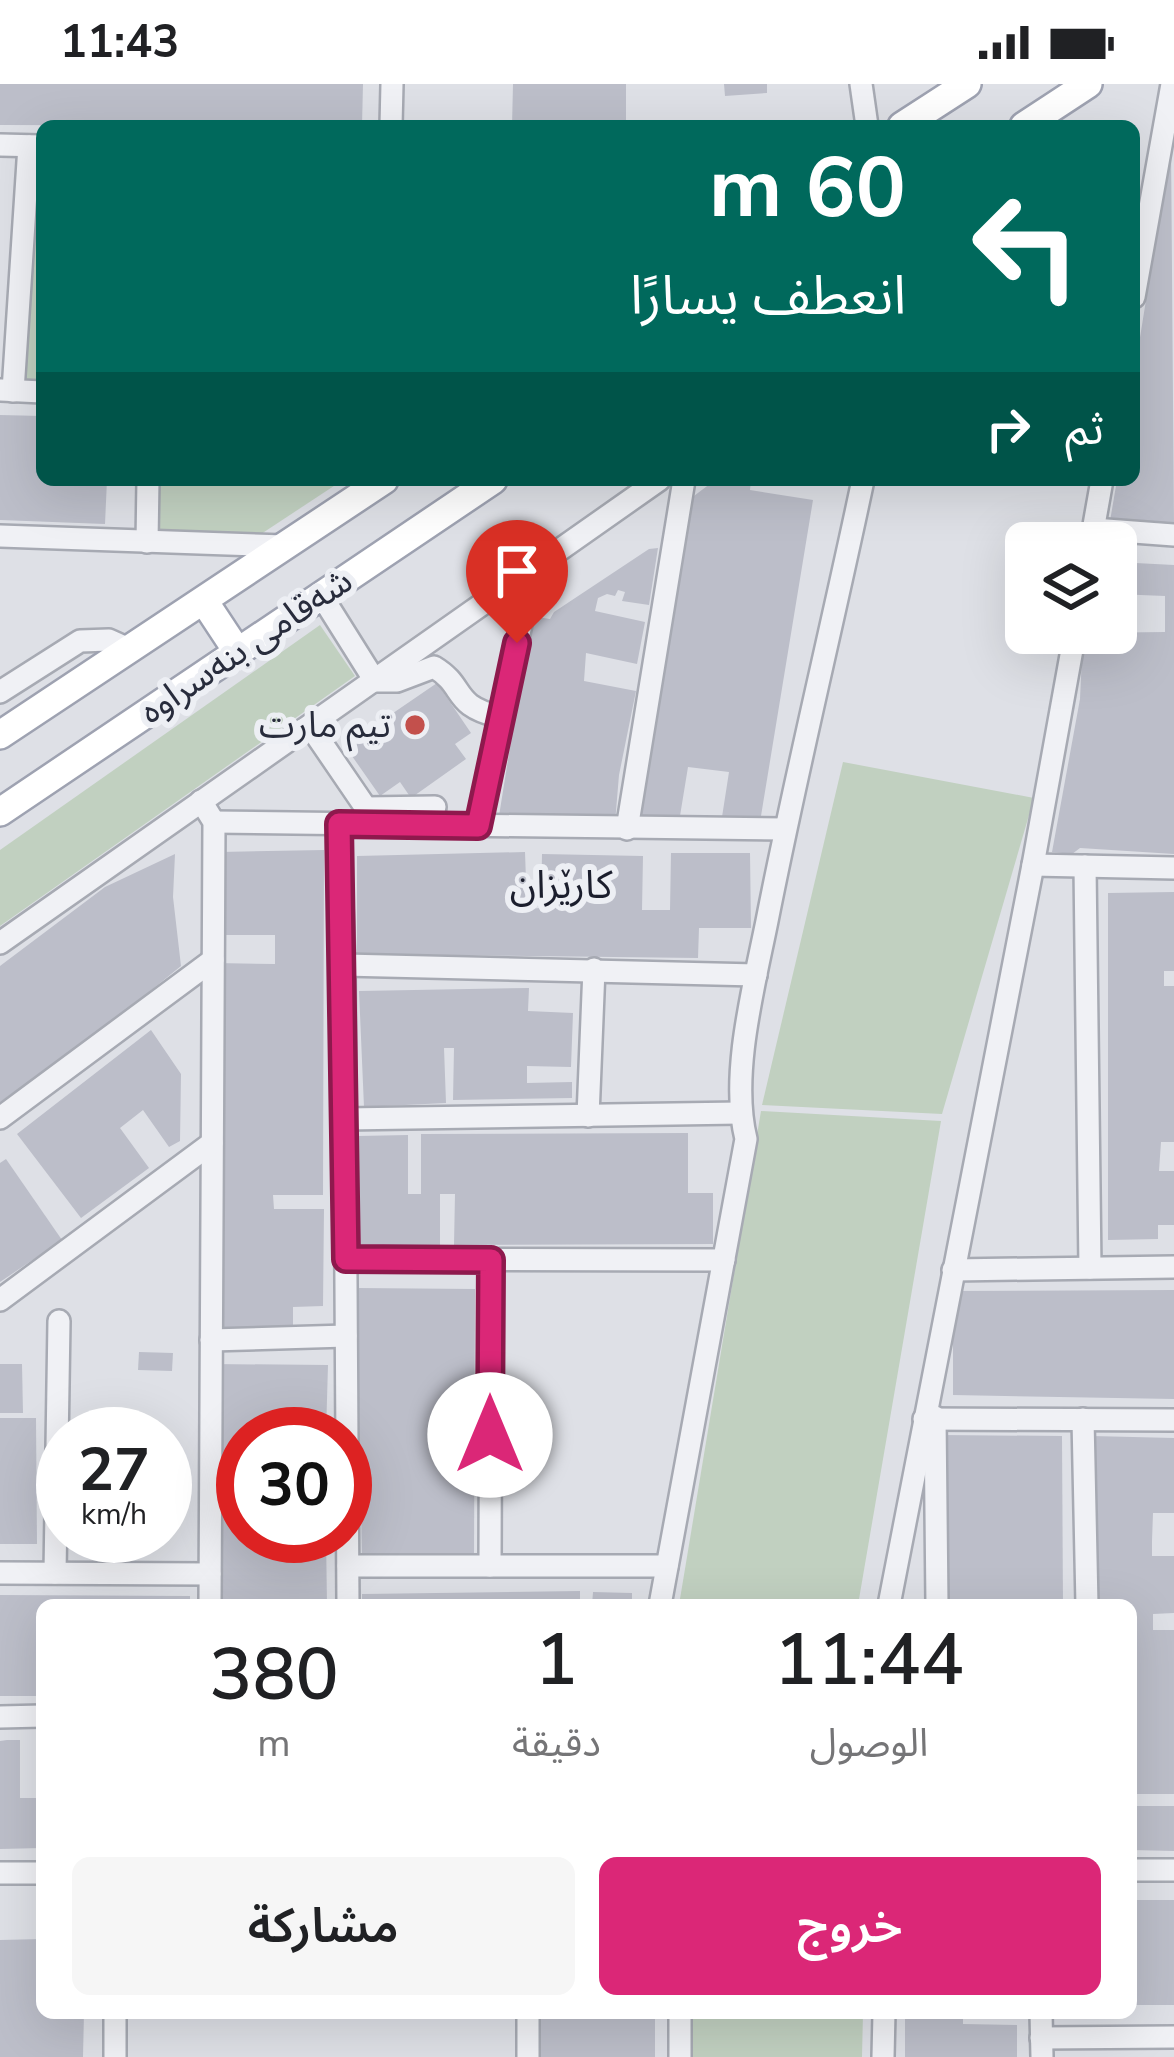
<!DOCTYPE html>
<html lang="ar">
<head>
<meta charset="utf-8">
<style>
	:root { --surface:#fff; --page:#f6f6f6; --text:#202124; --muted:#757577; --accent:#db2777 }
	body { margin:0; font-family:"Nunito Sans","Noto Sans Arabic",sans-serif; background:var(--page); color:var(--text); direction:rtl; height:100vh; display:flex; flex-direction:column; font-size:45px; white-space:nowrap }
	* { box-sizing:border-box; margin:0 }
	p { font-size:39px; color:var(--muted) }
	.icon { flex:none; width:66px; height:66px; fill:none; stroke:currentColor; stroke-width:2; stroke-linecap:round; stroke-linejoin:round }
	.map { position:relative; flex:1; overflow:hidden; direction:ltr }
	.panel { position:absolute; left:36px; top:1515px; width:1101px; height:420px; display:flex; flex-direction:column; background:var(--surface); border-radius:18px; box-shadow:0 12px 48px #0002; direction:rtl }
	.panel>* { flex:none }
	.banner { position:absolute; left:36px; top:36px; width:1104px; height:366px; border-radius:18px; box-shadow:0 12px 48px #0002; direction:rtl; background:#00695c; color:#fff; overflow:hidden }
	.fabs { position:absolute; left:1005px; top:438px; display:grid; gap:24px }
	.fabs a { display:grid; place-items:center; width:132px; height:132px; border-radius:18px; background:var(--surface); box-shadow:0 12px 48px #0002; font-size:60px }
	.speed { position:absolute; left:36px; top:1323px; display:flex; gap:24px; font-size:60px; font-weight:700; text-align:center }
	.speed>* { display:grid; place-content:center; width:156px; height:156px; border-radius:50%; background:var(--surface); box-shadow:0 12px 48px #0002; line-height:1 }
	.speed small { font-size:30px; font-weight:400 }
	.speed .limit { border:18px solid #d22; background:#fff; color:#111 }
	.pin { position:absolute; display:grid; place-items:center; width:102px; height:102px; color:#fff; margin:-123px -51px; border-radius:50% 50% 50% 0; rotate:-45deg; box-shadow:0 0 12px #0007 }
	.pin .icon { rotate:45deg }
	.me { position:absolute; width:132px; margin:-66px; rotate:0deg; stroke-linejoin:round; filter:drop-shadow(0 0 9px #0008) }
	.turn { display:flex; align-items:center; gap:42px; height:252px; padding:0 36px; font-size:54px }
	.turn .icon { width:156px; height:156px; stroke-width:2.5 }
	.turn b { display:block; font-size:84px; line-height:102px }
	.then { display:flex; align-items:center; height:114px; padding:0 36px; background:#0003; gap:24px; font-size:45px }
	.eta { display:flex; justify-content:space-evenly; align-items:center; height:204px; text-align:center }
	.eta b { font-size:72px; font-weight:600; line-height:84px }
	.cta { display:flex; gap:24px; margin-top:auto; padding:24px 36px }
	.cta a { flex:1; height:138px; border-radius:18px; background:var(--accent); color:#fff; font-size:48px; font-weight:600; line-height:138px; text-align:center }
	.cta a+a { background:var(--page); color:var(--text) }
	.status { display:flex; justify-content:space-between; align-items:center; height:84px; padding:0 60px; background:var(--surface); direction:ltr }
	.status svg { height:33px; fill:currentColor }
	.map>svg:first-child { display:block }
	.green { fill:#c1d0c0 }
	.building { fill:#bcbec9 }
	.lines { fill:none; stroke-linecap:round; stroke-linejoin:round }
	.minor-casing { stroke:#a7aab3; stroke-width:26 }
	.major-casing { stroke:#9ea2b1; stroke-width:32 }
	.minor { stroke:#f0f1f5; stroke-width:21 }
	.major { stroke:#fff; stroke-width:27 }
	.route-casing { stroke:#8e194d; stroke-width:30 }
	.route { stroke:#db2777; stroke-width:21 }
	.poi-dot { fill:#c3504c; stroke:#edeff4; stroke-width:4.5 }
	.labels { text-anchor:middle; dominant-baseline:central; stroke-width:12; stroke-linejoin:round; paint-order:stroke }
	.street-label { font-size:36px; fill:#282c3c; stroke:#edeff4 }
	.poi-label { font-size:36px; fill:#282c3c; stroke:#edeff4; text-anchor:end }
	.neighbourhood-label { font-size:39px; fill:#1b1e2d; stroke:#edeff4 }
</style>
</head>
<body>
<div class="status"><b>11:43</b><svg viewBox="0 0 49 12"><path d="M0 12V9h3v3zM5 12V6h3v6zM10 12V3h3v9zM15 12V0h3v12zM26 1h20v11H26zM47 4h2v5h-2z"/></svg></div>
<div class="map">
<svg width="1174" height="1973" viewBox="0 0 1174 1973">
	<rect width="100%" height="100%" fill="#dee0e6"/>
	<g class="green">
		<path d="M 21,80 L 42,80 L 42,298 L 3,298 Z"/>
		<path d="M 144,396 L 343,396 L 255,454 L 142,451 Z"/>
		<path d="M 320,541 L 355,592 L 0,842 L 0,766 Z"/>
		<path d="M 843,678 L 1034,714 L 942,1030 L 762,1021 Z"/>
		<path d="M 761,1027 L 941,1037 L 858,1521 L 679,1521 Z"/>
		<path d="M 688,1929 L 863,1929 L 862,1973 L 687,1973 Z"/>
	</g>
	<g class="building">
		<path d="M 0,0 L 363,0 L 362,42 L 0,41 Z"/>
		<path d="M 513,0 L 626,0 L 626,42 L 512,42 Z"/>
		<path d="M 724,0 L 767,0 L 767,9 L 725,12 Z"/>
		<path d="M 1171,60 L 1174,442 L 1110,437 L 1117,396 L 1134,396 L 1134,291 Z"/>
		<path d="M 0,331 L 42,332 L 42,396 L 107,396 L 105,440 L 0,436 Z"/>
		<path d="M 715,396 L 751,396 L 750,406 L 813,416 L 760,738 L 722,733 L 729,688 L 688,683 L 679,738 L 641,733 L 677,451 L 690,415 Z"/>
		<path d="M 658,464 L 649,521 L 622,517 L 625,508 L 618,506 L 615,512 L 607,510 L 598,514 L 595,527 L 645,538 L 637,580 L 586,569 L 584,597 L 636,607 L 619,691 L 615,739 L 561,732 L 560,741 L 499,732 L 531,532 L 550,535 L 554,528 L 649,465 Z"/>
		<path d="M 1116,478 L 1174,481 L 1174,770 L 1080,764 L 1072,770 L 1052,768 L 1080,615 L 1083,549 L 1165,548 L 1165,512 L 1116,510 Z"/>
		<path d="M 437,599 L 471,649 L 455,660 L 466,675 L 411,714 L 400,698 L 380,712 L 345,662 Z"/>
		<path d="M 324,766 L 323,1111 L 273,1111 L 274,1125 L 324,1125 L 323,1222 L 293,1223 L 293,1248 L 215,1250 L 215,879 L 275,880 L 275,851 L 220,851 L 220,768 Z"/>
		<path d="M 525,768 L 527,825 L 541,824 L 542,770 L 643,772 L 642,826 L 670,826 L 671,769 L 750,769 L 751,844 L 699,844 L 698,874 L 357,870 L 357,772 Z"/>
		<path d="M 175,770 L 173,813 L 181,882 L 102,946 L 0,1018 L 0,882 L 105,803 Z"/>
		<path d="M 1174,808 L 1174,887 L 1164,887 L 1164,902 L 1174,902 L 1174,1058 L 1161,1058 L 1159,1087 L 1174,1087 L 1174,1141 L 1158,1141 L 1158,1155 L 1108,1156 L 1108,809 Z"/>
		<path d="M 529,904 L 528,927 L 573,929 L 571,983 L 527,982 L 527,999 L 572,998 L 572,1014 L 453,1016 L 454,964 L 444,964 L 446,1019 L 364,1023 L 359,907 Z"/>
		<path d="M 151,946 L 181,990 L 180,1057 L 169,1063 L 143,1026 L 120,1044 L 149,1084 L 81,1134 L 17,1050 Z"/>
		<path d="M 688,1049 L 688,1109 L 713,1109 L 713,1160 L 454,1161 L 455,1110 L 440,1110 L 440,1164 L 360,1164 L 358,1052 L 408,1051 L 408,1110 L 421,1110 L 421,1050 Z"/>
		<path d="M 6,1075 L 62,1156 L 0,1198 L 0,1079 Z"/>
		<path d="M 357,1204 L 475,1205 L 474,1477 L 362,1478 Z"/>
		<path d="M 1174,1206 L 1174,1315 L 953,1311 L 953,1207 Z"/>
		<path d="M 139,1268 L 173,1269 L 172,1287 L 138,1286 Z"/>
		<path d="M 0,1280 L 22,1280 L 23,1329 L 0,1329 Z"/>
		<path d="M 212,1280 L 328,1281 L 326,1350 L 243,1350 L 243,1452 L 326,1452 L 327,1521 L 213,1521 Z"/>
		<path d="M 0,1334 L 36,1334 L 37,1460 L 0,1460 Z"/>
		<path d="M 942,1351 L 1062,1352 L 1063,1521 L 944,1521 Z"/>
		<path d="M 1092,1352 L 1174,1354 L 1174,1429 L 1153,1429 L 1152,1457 L 1152,1472 L 1174,1472 L 1174,1529 L 1153,1530 L 1153,1546 L 1174,1546 L 1174,1710 L 1131,1710 L 1131,1521 L 1093,1521 Z"/>
		<path d="M 580,1507 L 580,1521 L 362,1521 L 362,1510 Z"/>
		<path d="M 593,1508 L 632,1509 L 632,1521 L 592,1521 Z"/>
		<path d="M 0,1511 L 190,1512 L 190,1521 L 42,1521 L 42,1612 L 0,1612 Z"/>
		<path d="M 7,1656 L 20,1656 L 20,1714 L 42,1714 L 42,1764 L 0,1765 L 0,1657 Z"/>
		<path d="M 1131,1722 L 1174,1722 L 1174,1767 L 1131,1766 Z"/>
		<rect x="1131" y="1816" width="43" height="105"/>
		<path d="M 42,1855 L 42,1929 L 84,1929 L 83,1973 L 0,1973 L 0,1856 Z"/>
		<path d="M 655,1929 L 655,1973 L 533,1973 L 534,1932 Z"/>
		<path d="M 905,1929 L 963,1929 L 963,1940 L 1017,1941 L 1017,1973 L 905,1973 Z"/>
	</g>
	<g class="lines">
		<g class="minor-casing">
			<g id="minor">
				<path d="M 861,0 L 867,42"/>
				<path d="M 391,42 L 392,0"/>
				<path d="M 0,61 L 41,62"/>
				<path d="M 1134,213 L 1172,0"/>
				<path d="M 1,306 L 42,308"/>
				<path d="M 13,307 L 29,62"/>
				<path d="M 1093,445 L 1174,451"/>
				<path d="M 0,452 L 284,462"/>
				<path d="M 147,458 L 148,396"/>
				<path d="M 1091,458 L 1102,396"/>
				<path d="M 321,511 L 375,597 L 397,597 L 434,583 C 467,603 450,621 500,633"/>
				<path d="M 0,608 L 80,557 L 109,556 L 129,565"/>
				<path d="M 310,642 L 366,724 L 435,723"/>
				<path d="M 201,717 L 214,738 L 210,1521"/>
				<path d="M 214,738 L 785,745"/>
				<path d="M 339,740 L 344,881 L 348,1521"/>
				<path d="M 478,743 L 533,484"/>
				<path d="M 627,745 L 684,396"/>
				<path d="M 1033,781 L 1174,784"/>
				<path d="M 1085,782 L 1090,1184"/>
				<path d="M 0,859 L 659,396"/>
				<path d="M 344,881 L 756,891"/>
				<path d="M 588,1032 L 594,885"/>
				<path d="M 0,1034 L 213,876"/>
				<path d="M 345,1035 L 740,1029"/>
				<path d="M 346,1175 L 724,1176"/>
				<path d="M 953,1186 L 1174,1183"/>
				<path d="M 0,1216 L 212,1059"/>
				<path d="M 211,1256 L 346,1252"/>
				<path d="M 935,1333 L 937,1521"/>
				<path d="M 924,1335 L 1174,1336"/>
				<path d="M 1083,1335 L 1087,1521"/>
				<path d="M 348,1482 L 667,1482"/>
				<path d="M 490,1482 L 491,1176"/>
				<path d="M 0,1489 L 210,1490"/>
				<path d="M 55,1489 L 59,1237"/>
				<path d="M 660,1521 L 746,1055 C 730,991 754,902 767,837 C 796,689 832,543 863,396"/>
				<path d="M 889,1521 L 1033,781 L 1075,549"/>
				<path d="M 0,1633 L 42,1632"/>
				<path d="M 1131,1786 L 1174,1786"/>
				<path d="M 0,1789 L 42,1789"/>
				<path d="M 1041,1929 L 1042,1973"/>
				<path d="M 1041,1954 L 1174,1953"/>
				<path d="M 115,1973 L 115,1929"/>
				<path d="M 528,1973 L 528,1929"/>
				<path d="M 680,1973 L 680,1929"/>
				<path d="M 883,1973 L 884,1929"/>
			</g>
		</g>
		<g class="major-casing">
			<g id="major">
				<path d="M 902,42 L 967,0"/>
				<path d="M 1024,42 L 1088,0"/>
				<path d="M 204,517 L 237,567"/>
				<path d="M 0,651 L 384,396"/>
				<path d="M 0,728 L 493,396"/>
			</g>
		</g>
		<use href="#minor" class="minor"/>
		<use href="#major" class="major"/>
	</g>
	<g class="lines">
		<g class="route-casing">
			<path id="route" d="M 490,1351 L 491,1176 L 346,1175 L 339,740 L 478,742 L 517,559"/>
		</g>
		<use href="#route" class="route"/>
	</g>
	<circle class="poi-dot" cx="415" cy="641" r="12"/>
	<g class="labels">
		<g class="street-label">
			<text transform="translate(246 562) rotate(-34)">شەقامی بنەسراوە</text>
		</g>
		<g class="poi-label">
			<text x="391" y="641">تيم مارت</text>
		</g>
		<g class="neighbourhood-label">
			<text x="561" y="801">کارێزان</text>
		</g>
	</g>
</svg>
<div class="fabs">
<a><svg class="icon" aria-label="layers" viewBox="0 0 24 24"><path d="M12 4l9 5-9 5-9-5zM3 14l9 5 9-5"/></svg></a>
</div>
<div class="speed"><div>27<small>km/h</small></div><div class="limit">30</div></div>
<div class="pin" style="left:517px;top:559px;background:#d93025"><svg class="icon" aria-label="arrive" viewBox="0 0 24 24"><path d="M6 21V4h12l-3 4 3 4H6"/></svg></div>
<svg class="me" style="left:490px;top:1351px" viewBox="-20 -20 40 40"><circle r="19" fill="#fff"/><path d="M0-13L10 11 0 6-10 11z" fill="#db2777"/></svg>
<div class="banner">
<div class="turn"><svg class="icon" aria-label="left" viewBox="0 0 24 24"><path d="M17 20v-9H6M10 6l-5 5 5 5"/></svg><div><b>60 m</b>انعطف يسارًا</div></div>
<div class="then">ثم<svg class="icon" aria-label="right" viewBox="0 0 24 24"><path d="M7 20v-9h11M14 6l5 5-5 5"/></svg></div>
</div>
<section class="panel">
<div class="eta">
<div><b>11:44</b><p>الوصول</p></div>
<div><b>1</b><p>دقيقة</p></div>
<div><b>380</b><p>m</p></div>
</div>
<div class="cta"><a>خروج</a><a>مشاركة</a></div>
</section>
</div>
</body>
</html>
